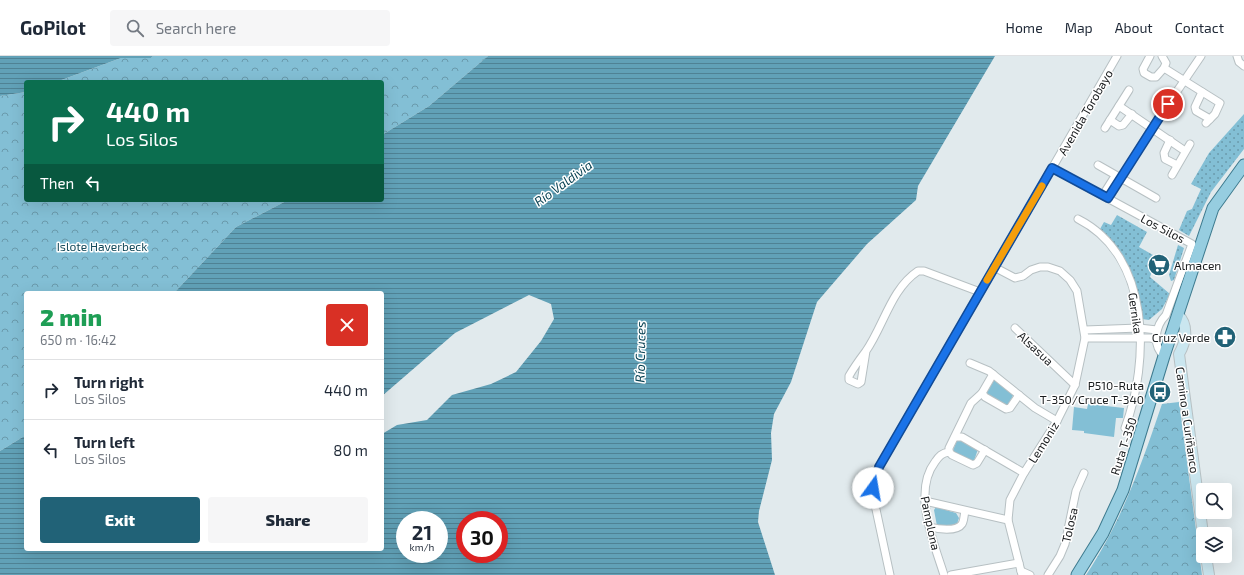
<!DOCTYPE html>
<html lang="en">
<head>
<meta charset="utf-8">
<style>
	:root { --surface:#fff; --page:#f6f6f7; --text:#1f2937; --muted:#747a83; --line:#e0e1e3; --accent:#216277 }
	body { margin:0; font-family:"Exo 2",sans-serif; background:var(--page); color:var(--text); height:100vh; display:flex; flex-direction:column; font-size:15px; white-space:nowrap }
	* { box-sizing:border-box; margin:0 }
	p { font-size:13px; color:var(--muted) }
	.icon { flex:none; width:22px; height:22px; fill:none; stroke:currentColor; stroke-width:2; stroke-linecap:round; stroke-linejoin:round }
	.map { position:relative; flex:1; overflow:hidden }
	.panel { position:absolute; left:24px; top:235px; width:360px; height:260px; display:flex; flex-direction:column; background:var(--surface); border-radius:4px; box-shadow:0 4px 16px #0002 }
	.panel>* { flex:none }
	.banner { position:absolute; left:24px; top:24px; width:360px; height:122px; border-radius:4px; box-shadow:0 4px 16px #0002; background:#0b6e4f; color:#fff; overflow:hidden }
	.controls { position:absolute; left:1196px; top:427px; display:grid; gap:8px }
	.controls a { display:grid; place-items:center; width:36px; height:36px; border-radius:4px; background:var(--surface); box-shadow:0 4px 16px #0002; font-size:20px }
	.speed { position:absolute; left:396px; top:455px; display:flex; gap:8px; font-size:20px; font-weight:700; text-align:center }
	.speed>* { display:grid; place-content:center; width:52px; height:52px; border-radius:50%; background:var(--surface); box-shadow:0 4px 16px #0002; line-height:1 }
	.speed small { font-size:10px; font-weight:400 }
	.speed .limit { border:6px solid #d22; background:#fff; color:#111 }
	.pin { position:absolute; display:grid; place-items:center; width:34px; height:34px; color:#fff; margin:-17px; border:2px solid #fff; border-radius:50%; box-shadow:0 1px 4px #0007 }
	.me { position:absolute; width:44px; margin:-22px; rotate:13deg; stroke-linejoin:round; filter:drop-shadow(0 0 3px #0008) }
	.turn { display:flex; align-items:center; gap:14px; height:84px; padding:0 16px; font-size:18px }
	.turn .icon { width:52px; height:52px; stroke-width:2.5 }
	.turn b { display:block; font-size:28px; line-height:34px }
	.then { display:flex; align-items:center; height:38px; padding:0 16px; background:#0003; gap:8px; font-size:15px }
	.round { display:grid; place-items:center; flex:none; width:42px; height:42px; border-radius:4px; background:var(--page) }
	.overview { display:flex; align-items:center; justify-content:space-between; height:68px; padding:0 16px }
	h1 { font-size:24px; font-weight:800; line-height:30px; color:#1e9e55 }
	.cta { display:flex; gap:8px; margin-top:auto; padding:8px 16px }
	.cta a { flex:1; height:46px; border-radius:4px; background:var(--accent); color:#fff; font-size:16px; font-weight:800; line-height:46px; text-align:center }
	.cta a+a { background:var(--page); color:var(--text) }
	ul { padding:0; list-style:none }
	li { display:flex; align-items:center; gap:12px; height:60px; padding:0 16px; border-top:1px solid var(--line) }
	li div { flex:1 }
	li b { display:block; font-size:15px }
	li em { font-style:normal }
	header { display:flex; align-items:center; gap:24px; box-sizing:border-box; height:56px; padding:0 20px; background:var(--surface); border-bottom:1px solid var(--line) }
	header strong { font-size:19px }
	nav { display:flex; gap:22px; margin-inline-start:auto; font-size:14px }
	.search { width:280px; height:36px; background:var(--page); display:flex; align-items:center; gap:10px; box-sizing:border-box; padding:0 14px; border-radius:4px; color:var(--muted); font-size:15px }
	.map>svg:first-child { display:block }
	.grass { fill:url(#grass-dots) }
	.forest { fill:url(#forest-crowns) }
	.park { fill:#83bfd5 }
	.water { fill:url(#water-rules); fill-rule:evenodd }
	.lines { fill:none; stroke-linecap:round; stroke-linejoin:round }
	.street-casing { stroke:#b7c0c3; stroke-width:9 }
	.secondary-casing { stroke:#b7c0c3; stroke-width:12 }
	.primary-casing { stroke:#3d7a8e; stroke-width:13 }
	.street { stroke:#fff; stroke-width:7 }
	.secondary { stroke:#cae6ef; stroke-width:10 }
	.primary { stroke:#96cde0; stroke-width:11 }
	.route-casing { stroke:#114b97; stroke-width:10 }
	.route { stroke:#1a73e8; stroke-width:7 }
	.slow { stroke:#f59e0b; stroke-width:7 }
	.labels { text-anchor:middle; dominant-baseline:central; stroke-width:3; stroke-linejoin:round; paint-order:stroke }
	.street-label { font-size:12px; fill:#191c1e; stroke:#fff }
	.park-label { font-size:12px; fill:#154b5c; stroke:#fff }
	.poi-label { font-size:12px; fill:#191c1e; stroke:#fff; text-anchor:end }
	.water-label { font-size:13px; font-style:italic; fill:#084253; stroke:#fff }
</style>
</head>
<body>
<header>
<strong>GoPilot</strong>
<div class="search"><svg class="icon" aria-label="search" viewBox="0 0 24 24"><circle cx="10" cy="10" r="6"/><path d="M15 15l6 6"/></svg>Search here</div>
<nav><a>Home</a><a>Map</a><a>About</a><a>Contact</a></nav>
</header>
<div class="map">
<svg width="1244" height="519" viewBox="0 0 1244 519">
	<defs>
		<pattern id="grass-dots" width="8" height="8" patternUnits="userSpaceOnUse"><rect width="8" height="8" fill="#83bfd5"/><path d="M2 2h.1M6 6h.1" fill="none" stroke="#6a9aac" stroke-width="1.8" stroke-linecap="round"/></pattern>
		<pattern id="forest-crowns" width="20" height="18" patternUnits="userSpaceOnUse"><rect width="20" height="18" fill="#83bfd5"/><path d="M2 6a3 3 0 1 1 6 0M12 15a3 3 0 1 1 6 0" fill="none" stroke="#6a9aac"/></pattern>
		<pattern id="water-rules" width="6" height="5" patternUnits="userSpaceOnUse"><rect width="6" height="5" fill="#61a1b7"/><path d="M0 2.5h6" fill="none" stroke="#4f8294"/></pattern>
	</defs>
	<rect width="100%" height="100%" fill="#e1eaed"/>
	<g class="grass">
		<path d="M 1244,58 L 1244,93 L 1211,136 L 1189,180 L 1179,174 L 1187,155 L 1192,153 L 1201,133 L 1191,128 L 1209,97 Z"/>
		<path d="M 1117,159 L 1147,176 L 1139,191 L 1153,199 L 1149,213 L 1152,215 L 1150,221 L 1170,238 L 1162,253 L 1149,264 L 1142,263 C 1133,223 1131,203 1100,173 L 1104,166 L 1111,169 Z"/>
		<path d="M 1178,189 L 1184,192 L 1174,224 L 1171,225 L 1169,219 Z"/>
	</g>
	<g class="forest">
		<path d="M 153,0 L 488,0 L 429,50 L 382,79 L 382,26 L 56,26 L 121,2 L 151,2 Z"/>
		<path d="M 26,36 L 26,144 L 288,144 L 236,171 L 174,237 L 26,237 L 26,379 L 0,395 L 0,40 Z"/>
		<path d="M 1179,346 L 1202,519 L 1086,519 C 1121,467 1142,407 1162,348 Z"/>
	</g>
	<g class="park">
		<path d="M 994,324 L 1014,338 L 1007,350 L 986,338 Z"/>
		<path d="M 1088,348 L 1124,352 L 1123,362 L 1116,362 L 1114,381 L 1084,377 L 1084,375 L 1072,374 L 1074,351 L 1087,353 Z"/>
		<path d="M 959,383 L 978,393 L 974,405 L 972,406 L 952,397 L 957,384 Z"/>
		<path d="M 936,451 L 956,457 L 959,462 L 957,468 L 941,472 L 937,470 L 934,454 Z"/>
	</g>
	<g class="water">
		<path d="M 0,0 L 153,0 L 151,2 L 121,2 L 56,26 L 26,26 L 26,36 L 0,40 Z"/>
		<path d="M 488,0 L 995,0 L 918,130 L 916,144 L 867,188 L 817,246 L 791,326 L 774,358 L 771,377 L 772,404 L 759,455 L 758,466 L 775,519 L 0,519 L 0,395 L 26,379 L 26,493 L 382,493 L 382,378 L 397,369 L 427,364 L 452,339 L 491,328 L 516,316 L 541,285 L 554,263 L 551,248 L 529,239 L 455,277 L 382,340 L 382,237 L 174,237 L 236,171 L 288,144 L 382,144 L 382,79 L 429,50 ZM 405,464 L 439,464 L 439,498 L 405,498 ZM 465,464 L 499,464 L 499,498 L 465,498 Z"/>
	</g>
	<g class="lines">
		<g class="street-casing">
			<g id="street">
				<path d="M 1150,0 L 1143,13 L 1144,17 L 1151,21 L 1156,21 L 1164,12 L 1166,7 L 1162,0"/>
				<path d="M 1237,0 L 1239,6 L 1244,10"/>
				<path d="M 1164,12 L 1220,47 L 1215,58 L 1206,67"/>
				<path d="M 1202,36 L 1195,51 L 1196,55 L 1210,63"/>
				<path d="M 1119,50 L 1185,95"/>
				<path d="M 1110,64 L 1119,70 L 1123,69 L 1132,58"/>
				<path d="M 1105,72 L 1129,34"/>
				<path d="M 1170,84 L 1164,97 L 1165,103 L 1177,109"/>
				<path d="M 1098,109 L 1156,142"/>
				<path d="M 1052,112 L 1192,188 L 1166,259 C 1155,270 1152,289 1164,300"/>
				<path d="M 1172,119 L 1190,88"/>
				<path d="M 1103,139 L 1115,120"/>
				<path d="M 1109,142 L 1152,72 L 1201,0"/>
				<path d="M 1078,163 C 1151,200 1150,305 1125,372"/>
				<path d="M 994,211 L 1015,222 L 1023,220 L 1031,214 L 1040,211 L 1048,211 L 1060,215 L 1070,224 L 1077,235 L 1085,282 L 1075,329 L 1057,365 L 1024,417 L 1010,444 L 1008,464 L 1022,519"/>
				<path d="M 1015,272 L 1075,329"/>
				<path d="M 1085,274 L 1139,272 L 1157,274"/>
				<path d="M 1085,282 L 1150,282 L 1156,283"/>
				<path d="M 866,295 L 861,326 L 858,328 L 849,324 L 849,320 C 854,311 860,303 866,295 C 884,269 891,233 918,215 L 924,215 L 980,236"/>
				<path d="M 970,307 L 989,315 L 1035,352 L 1057,365"/>
				<path d="M 982,337 L 985,341 L 1006,353 L 1010,352 L 1019,339"/>
				<path d="M 955,381 L 962,381 L 1024,417"/>
				<path d="M 949,396 L 949,392 L 971,347 L 982,337 L 993,318"/>
				<path d="M 949,396 L 952,399 L 973,409 L 977,407 L 985,394"/>
				<path d="M 925,445 L 1008,464"/>
				<path d="M 930,471 C 937,473 957,476 962,468 C 964,465 964,459 965,455"/>
				<path d="M 1021,515 L 1030,519"/>
				<path d="M 890,519 L 874,444 L 873,433 L 879,411 L 1117,0"/>
				<path d="M 944,519 C 934,487 912,436 935,406 C 939,400 942,397 949,396"/>
				<path d="M 951,519 L 1019,507"/>
				<path d="M 1048,519 L 1060,500 L 1065,488 L 1076,435 L 1084,417"/>
			</g>
		</g>
		<g class="secondary-casing">
			<g id="secondary">
				<path d="M 1178,259 C 1189,269 1186,286 1179,298 L 1203,478"/>
				<path d="M 1206,500 L 1209,519"/>
			</g>
		</g>
		<g class="primary-casing">
			<path id="primary" d="M 1077,519 L 1103,477 L 1123,434 L 1164,300 L 1213,152 L 1244,109"/>
		</g>
		<use href="#street" class="street"/>
		<use href="#secondary" class="secondary"/>
		<use href="#primary" class="primary"/>
	</g>
	<g class="lines">
		<g class="route-casing">
			<path id="route" d="M 873,432 L 879,411 L 1052,112 L 1108,142 L 1168,48"/>
		</g>
		<use href="#route" class="route"/>
		<path class="slow" d="M 987,224 L 1042,130"/>
	</g>
	<defs>
		<g id="supermarket-disc" transform="scale(1.15)"><circle r="9.5" fill="#216277" stroke="#fff"/><path d="M-6-5.5h2.5l.6 2H6L4.5 2H-2.5L-4.4-4H-6ZM-1.5 3.2a1.3 1.3 0 1 0 .1 0ZM3 3.2a1.3 1.3 0 1 0 .1 0Z" fill="#fff"/></g>
		<g id="pharmacy-disc" transform="scale(1.15)"><circle r="9.5" fill="#216277" stroke="#fff"/><path d="M-2-6h4v4h4v4h-4v4h-4v-4h-4v-4h4Z" fill="#fff"/></g>
		<g id="bus-disc" transform="scale(1.15)"><circle r="9.5" fill="#216277" stroke="#fff"/><path d="M-5-6H5V4H4V6H2V4H-2V6H-4V4H-5ZM-3.5-4V0h7V-4ZM-3.5 1.2v1.5H-2V1.2ZM2 1.2v1.5H3.5V1.2Z" fill="#fff"/></g>
	</defs>
	<g fill-rule="evenodd">
		<use href="#supermarket-disc" x="1159" y="209"/>
		<use href="#pharmacy-disc" x="1225" y="281"/>
		<use href="#bus-disc" x="1160" y="336"/>
	</g>
	<g class="labels">
		<g class="street-label">
			<text transform="translate(1085 56) rotate(-60)">Avenida Torobayo</text>
			<text transform="translate(1163 172) rotate(28)">Los Silos</text>
			<text transform="translate(1136 257) rotate(82)">Gernika</text>
			<text transform="translate(1036 292) rotate(43)">Alsasua</text>
			<text transform="translate(1188 364) rotate(82)">Camino a Curiñanco</text>
			<text transform="translate(1043 386) rotate(-58)">Lemoniz</text>
			<text transform="translate(1123 390) rotate(-72)">Ruta T-350</text>
			<text transform="translate(931 467) rotate(78)">Pamplona</text>
			<text transform="translate(1069 469) rotate(-77)">Tolosa</text>
		</g>
		<g class="park-label">
			<text x="102" y="190">Islote Haverbeck</text>
		</g>
		<g class="poi-label">
			<text x="1174" y="209" text-anchor="start">Almacen</text>
			<text x="1210" y="281">Cruz Verde</text>
			<text x="1144" y="329">P510-Ruta<tspan x="1144" dy="14">T-350/Cruce T-340</tspan></text>
		</g>
		<g class="water-label">
			<text transform="translate(563 127) rotate(-36)">Río Valdivia</text>
			<text transform="translate(640 296) rotate(-89)">Río Cruces</text>
		</g>
	</g>
</svg>
<div class="controls">
<a><svg class="icon" aria-label="search" viewBox="0 0 24 24"><circle cx="10" cy="10" r="6"/><path d="M15 15l6 6"/></svg></a>
<a><svg class="icon" aria-label="layers" viewBox="0 0 24 24"><path d="M12 4l9 5-9 5-9-5zM3 14l9 5 9-5"/></svg></a>
</div>
<div class="speed"><div>21<small>km/h</small></div><div class="limit">30</div></div>
<div class="pin" style="left:1168px;top:48px;background:#d93025"><svg class="icon" aria-label="arrive" viewBox="0 0 24 24"><path d="M6 21V4h12l-3 4 3 4H6"/></svg></div>
<svg class="me" style="left:873px;top:432px" viewBox="-20 -20 40 40"><circle r="19" fill="#fff"/><path d="M0-13L10 11 0 6-10 11z" fill="#1a73e8"/></svg>
<div class="banner">
<div class="turn"><svg class="icon" aria-label="right" viewBox="0 0 24 24"><path d="M7 20v-9h11M14 6l5 5-5 5"/></svg><div><b>440 m</b>Los Silos</div></div>
<div class="then">Then<svg class="icon" aria-label="left" viewBox="0 0 24 24"><path d="M17 20v-9H6M10 6l-5 5 5 5"/></svg></div>
</div>
<section class="panel">
<div class="overview"><div><h1>2 min</h1><p>650 m · 16:42</p></div><a class="round" style="background:#d93025;color:#fff"><svg class="icon" aria-label="close" viewBox="0 0 24 24"><path d="M6 6l12 12M18 6L6 18"/></svg></a></div>
<ul>
<li><svg class="icon" aria-label="right" viewBox="0 0 24 24"><path d="M7 20v-9h11M14 6l5 5-5 5"/></svg><div><b>Turn right</b><p>Los Silos</p></div><em>440 m</em></li>
<li><svg class="icon" aria-label="left" viewBox="0 0 24 24"><path d="M17 20v-9H6M10 6l-5 5 5 5"/></svg><div><b>Turn left</b><p>Los Silos</p></div><em>80 m</em></li>
</ul>
<div class="cta"><a>Exit</a><a>Share</a></div>
</section>
</div>
</body>
</html>
